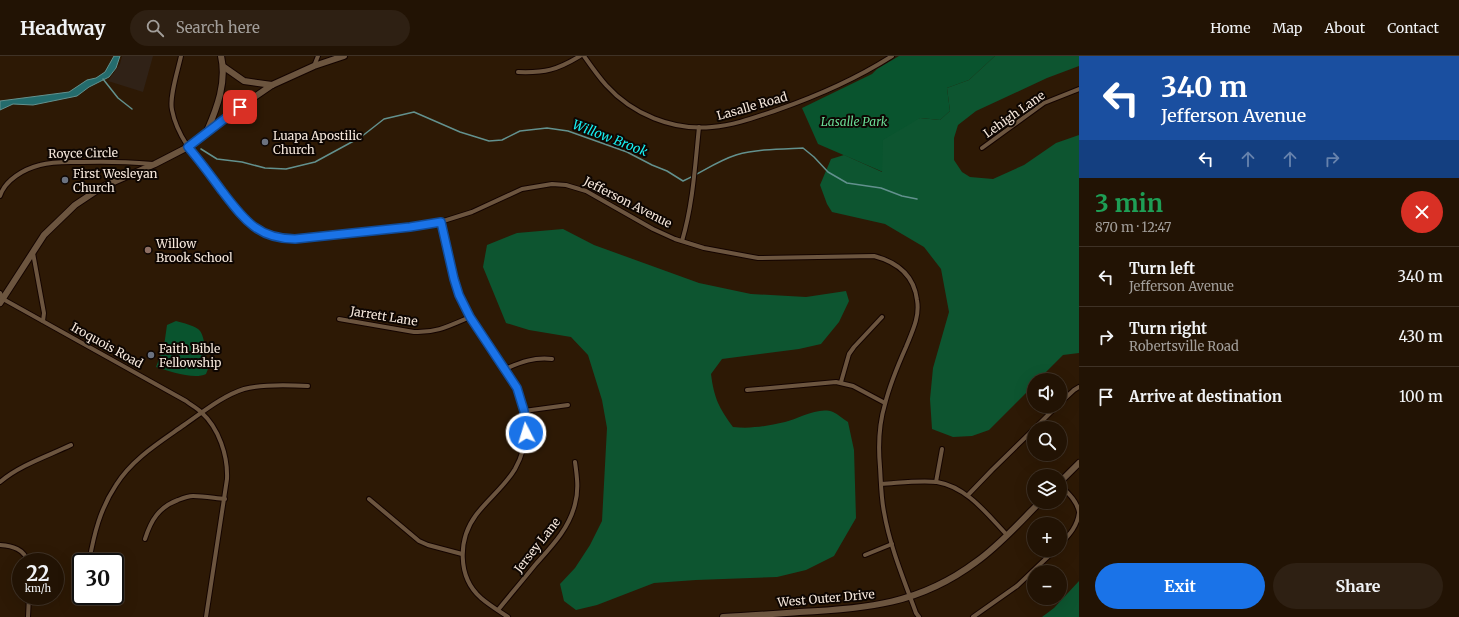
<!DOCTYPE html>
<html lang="en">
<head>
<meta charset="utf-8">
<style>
	:root { --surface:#221304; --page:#2e2013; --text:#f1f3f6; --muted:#a29e9a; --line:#3f3226; --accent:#1a73e8 }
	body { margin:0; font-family:Merriweather,serif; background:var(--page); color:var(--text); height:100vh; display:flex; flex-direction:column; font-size:15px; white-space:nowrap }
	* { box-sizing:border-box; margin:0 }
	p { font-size:13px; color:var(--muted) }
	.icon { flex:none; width:22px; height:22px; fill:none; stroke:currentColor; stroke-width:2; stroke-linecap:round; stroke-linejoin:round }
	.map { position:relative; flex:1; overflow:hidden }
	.details { display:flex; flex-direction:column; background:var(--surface); width:380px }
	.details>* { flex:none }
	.hud { background:#1a4fa0; color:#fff; overflow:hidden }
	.controls { position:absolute; left:1027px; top:317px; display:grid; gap:8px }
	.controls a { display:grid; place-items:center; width:40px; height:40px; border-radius:50%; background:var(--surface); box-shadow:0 4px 16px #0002,0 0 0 1px var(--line); font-size:20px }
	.speed { position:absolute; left:12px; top:497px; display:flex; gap:8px; font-size:20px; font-weight:700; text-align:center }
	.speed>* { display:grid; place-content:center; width:52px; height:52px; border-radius:50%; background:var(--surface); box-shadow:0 4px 16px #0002,0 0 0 1px var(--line); line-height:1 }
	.speed small { font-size:10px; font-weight:400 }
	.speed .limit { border:2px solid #111; border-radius:6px; background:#fff; color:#111 }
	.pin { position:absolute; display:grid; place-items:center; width:34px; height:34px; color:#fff; margin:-17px; border-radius:8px; box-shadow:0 2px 6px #0006 }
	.me { position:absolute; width:44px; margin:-22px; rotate:355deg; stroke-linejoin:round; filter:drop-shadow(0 0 3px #0008) }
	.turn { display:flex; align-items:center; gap:14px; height:84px; padding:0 16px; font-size:18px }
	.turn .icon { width:52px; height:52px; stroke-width:2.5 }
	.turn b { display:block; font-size:28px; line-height:34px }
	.lanes { display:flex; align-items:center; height:38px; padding:0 16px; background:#0003; justify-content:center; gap:20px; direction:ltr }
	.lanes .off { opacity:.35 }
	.round { display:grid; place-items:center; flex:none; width:42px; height:42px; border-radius:21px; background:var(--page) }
	.summary { display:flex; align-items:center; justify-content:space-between; height:68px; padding:0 16px }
	h1 { font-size:24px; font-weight:700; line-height:30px; color:#1e9e55 }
	.button { display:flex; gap:8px; margin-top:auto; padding:8px 16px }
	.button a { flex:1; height:46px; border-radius:24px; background:var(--accent); color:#fff; font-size:16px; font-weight:700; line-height:46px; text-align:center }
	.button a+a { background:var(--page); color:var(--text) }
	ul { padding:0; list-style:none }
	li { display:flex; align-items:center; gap:12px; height:60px; padding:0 16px; border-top:1px solid var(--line) }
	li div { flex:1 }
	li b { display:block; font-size:15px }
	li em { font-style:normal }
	header { display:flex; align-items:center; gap:24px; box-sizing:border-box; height:56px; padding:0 20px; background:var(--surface); border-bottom:1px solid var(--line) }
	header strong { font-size:19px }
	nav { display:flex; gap:22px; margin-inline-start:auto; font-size:14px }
	.search { width:280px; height:36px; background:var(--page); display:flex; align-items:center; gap:10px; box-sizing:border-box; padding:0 14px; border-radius:22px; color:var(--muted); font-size:15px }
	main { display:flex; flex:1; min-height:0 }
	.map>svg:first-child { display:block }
	.industrial { fill:#302217 }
	.green { fill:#09542e }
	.forest { fill:#0d5530 }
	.water { fill:#246c6d; stroke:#63918e }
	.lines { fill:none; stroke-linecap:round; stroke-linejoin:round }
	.stream { stroke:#63918e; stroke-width:1.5 }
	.street-casing { stroke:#140400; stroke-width:6 }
	.secondary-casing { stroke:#140400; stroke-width:8 }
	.street { stroke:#6c553f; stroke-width:4 }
	.secondary { stroke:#6c553f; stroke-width:6 }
	.route-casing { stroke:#114b97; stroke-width:10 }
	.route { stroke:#1a73e8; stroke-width:7 }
	.worship-dot { fill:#6b7280; stroke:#0e0602; stroke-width:1.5 }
	.education-dot { fill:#8d6e63; stroke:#0e0602; stroke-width:1.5 }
	.labels { text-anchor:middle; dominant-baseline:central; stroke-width:4; stroke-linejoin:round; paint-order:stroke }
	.street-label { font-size:12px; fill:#f5e7db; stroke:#0e0602 }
	.park-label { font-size:12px; font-style:italic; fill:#6add97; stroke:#0e0602 }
	.poi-label { font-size:12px; fill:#f5e7db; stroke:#0e0602; text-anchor:start }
	.water-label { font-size:13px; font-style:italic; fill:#17f0f3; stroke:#0e0602 }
</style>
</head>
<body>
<header>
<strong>Headway</strong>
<div class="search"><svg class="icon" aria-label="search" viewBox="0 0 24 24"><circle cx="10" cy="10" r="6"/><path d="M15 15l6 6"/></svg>Search here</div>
<nav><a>Home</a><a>Map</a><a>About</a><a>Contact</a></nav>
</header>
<main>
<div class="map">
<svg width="1079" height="561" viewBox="0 0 1079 561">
	<rect width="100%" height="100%" fill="#2d1905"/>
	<path class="industrial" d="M 122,0 L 153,0 L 143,36 L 108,25 L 120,8 Z"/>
	<g class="green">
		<path d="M 899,0 L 995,0 L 969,24 L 947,32 L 950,55 L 940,64 L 920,62 L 883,116 L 818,88 L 802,52 L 872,18 L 877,13 Z"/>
		<path d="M 176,265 C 183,267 192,269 198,273 C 206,278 205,303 208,313 L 206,318 C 194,324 169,315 156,311 L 164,290 L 167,269 Z"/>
	</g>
	<g class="forest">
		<path d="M 995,0 L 1079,0 L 1079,10 L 1047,22 L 976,55 L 958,69 L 954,82 L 954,104 L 962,116 L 970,121 L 993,123 L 1024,109 L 1056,87 L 1079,79 L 1079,297 L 1063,299 L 1038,324 L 1034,324 L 1034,329 L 989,374 L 972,380 L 953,381 L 932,373 L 930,343 L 933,312 L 949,256 L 941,213 L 924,191 L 885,168 L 832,156 L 827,148 L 820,129 L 831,103 L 844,99 L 882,116 L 883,84 L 920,62 L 940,64 L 950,55 L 947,32 L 969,24 Z"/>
		<path d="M 563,173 L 594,189 L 699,227 L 751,238 L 806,241 L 846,235 L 849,245 L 839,266 L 821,288 L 799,293 L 722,303 L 711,318 C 714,342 719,352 733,371 C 752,373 767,370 785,366 C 798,363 819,350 833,356 C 838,358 843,363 848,366 L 854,394 L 856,462 L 834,500 L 806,514 L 777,521 L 696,524 L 654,527 L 597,549 L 576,554 L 564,545 L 560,528 L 575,512 L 590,489 L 602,465 L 607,372 L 602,344 L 588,299 L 571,281 L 529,274 L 506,267 L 483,211 L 487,189 L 517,177 Z"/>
		<path d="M 1079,525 L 1079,561 L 1042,561 L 1054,552 Z"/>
	</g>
	<path class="water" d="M 114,0 L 120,0 L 116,12 L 109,21 L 89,31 L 77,40 L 33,49 L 13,48 L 0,54 L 0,45 L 69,36 L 87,24 L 96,22 L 105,16 Z"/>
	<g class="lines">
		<g class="stream">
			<path d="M 103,23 L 118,42 L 132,53"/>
			<path d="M 201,93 L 217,103 L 242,106 L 265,112 L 286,113 L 315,106 L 361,81 L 384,63 L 414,56 L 460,76 L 489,85 L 502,84 L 520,75 L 547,72 L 568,75 L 627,96 L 652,109 L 667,115 L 683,125 C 701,117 717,105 736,99 C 757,93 781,93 803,92 L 814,101 L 828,116 L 847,127 L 881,132 L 902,140 L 917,143"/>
		</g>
		<g class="street-casing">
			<g id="street">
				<path d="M 181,0 C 178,14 169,41 172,54 C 178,86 205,112 224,137 C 231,147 239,160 249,168 C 263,178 278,183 295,183 L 437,167 L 472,156 L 522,133 L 552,128 L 566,129 L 586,135 L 653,173 L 675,183 L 704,192 L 758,202 L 874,200 C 897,206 914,219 917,244 C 920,261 912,276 906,291 C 898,309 890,328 885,348 C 879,368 878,389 880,411 C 881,426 881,441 884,456 C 890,491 904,524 916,557 L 919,561"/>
				<path d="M 584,0 C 591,10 598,20 606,29 C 632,58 673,75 712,71 C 735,69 756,61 777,54 C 817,40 856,23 892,0"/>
				<path d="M 314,10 L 318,0"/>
				<path d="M 518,16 C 545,17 557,14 580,0"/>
				<path d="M 982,92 L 1044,47 L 1079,33"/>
				<path d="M 0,140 C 5,124 24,113 40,109 C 54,105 68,106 82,106 C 106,105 129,106 153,108"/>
				<path d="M 441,166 C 448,196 452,229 467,256 C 478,275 491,293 503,311 C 512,325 522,338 524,355 C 528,375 525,395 515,413 C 505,430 488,443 476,459 C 458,483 457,521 481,542 C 489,549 499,555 508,561"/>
				<path d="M 682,185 C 693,148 695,110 699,71"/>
				<path d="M 33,197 L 44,257 L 43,265"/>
				<path d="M 0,237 L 3,243 L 186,345 C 191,349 197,352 201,356 C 219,372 228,400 227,423 L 206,561"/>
				<path d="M 339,263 L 414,276 C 436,277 449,270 470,261"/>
				<path d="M 505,313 C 521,306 534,301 552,303"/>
				<path d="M 841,326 L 849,298 L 854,291 L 882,261"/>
				<path d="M 747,334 L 836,326 L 853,330 L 885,347"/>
				<path d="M 1060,347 L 1074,334 L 1079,331"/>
				<path d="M 524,355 L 568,349"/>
				<path d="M 1035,372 L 1057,350"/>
				<path d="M 0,426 C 20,409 48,400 71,389"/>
				<path d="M 936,426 L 942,393"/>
				<path d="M 881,428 C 899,427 919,424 937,426 C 967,431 987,458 1007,479"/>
				<path d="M 1060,429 C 1068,437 1077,445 1079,456"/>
				<path d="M 968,439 L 992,414 L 1034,373"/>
				<path d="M 369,443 L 419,485 L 428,489 L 462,498"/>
				<path d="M 145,483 C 151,464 159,451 178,444 C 183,442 188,440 193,440 C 204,440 214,442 225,443"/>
				<path d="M 0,489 C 13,490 24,493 28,506"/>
				<path d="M 1060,489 C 1069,479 1077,471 1079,457"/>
				<path d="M 865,499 L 892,488"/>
				<path d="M 89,506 C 94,478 100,453 116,429 C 132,403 160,386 184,369 C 203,356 222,340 244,333 C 262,328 290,329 308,330"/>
				<path d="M 498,554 C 510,539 523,524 535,509 C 551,491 569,473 575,448 C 579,434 577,420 575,406"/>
				<path d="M 28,561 L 29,540"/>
				<path d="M 973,561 L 1017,530 L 1055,494"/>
			</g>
		</g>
		<g class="secondary-casing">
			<g id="secondary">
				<path d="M 224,11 L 244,25 L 272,29"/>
				<path d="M 207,75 C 217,52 227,26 221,0"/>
				<path d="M 0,247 L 44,179 L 75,149 L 102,131 L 155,108 L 188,91 L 240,51 L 272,29 L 314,10 L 344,0"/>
				<path d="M 1060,426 L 1079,407"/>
				<path d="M 723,561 C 748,560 773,558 799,556 C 866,553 920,548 976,506 C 1000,489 1020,466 1040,446"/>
			</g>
		</g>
		<use href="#street" class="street"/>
		<use href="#secondary" class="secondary"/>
	</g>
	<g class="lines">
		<g class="route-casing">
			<path id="route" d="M 240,51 L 188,91 C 200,105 211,120 222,135 C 243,162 257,183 295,183 L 410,171 L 441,166 L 454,223 L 459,239 L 470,261 L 517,332 L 524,355 L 526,377"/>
		</g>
		<use href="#route" class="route"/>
	</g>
	<g class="worship-dot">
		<circle cx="265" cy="86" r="4"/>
		<circle cx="65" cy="124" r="4"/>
		<circle cx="151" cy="299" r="4"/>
	</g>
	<circle class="education-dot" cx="148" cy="194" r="4"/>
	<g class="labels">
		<g class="street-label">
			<text transform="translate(752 50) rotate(-16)">Lasalle Road</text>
			<text transform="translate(1014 58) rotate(-35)">Lehigh Lane</text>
			<text transform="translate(83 97) rotate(-1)">Royce Circle</text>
			<text transform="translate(628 146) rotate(27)">Jefferson Avenue</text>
			<text transform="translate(384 260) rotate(9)">Jarrett Lane</text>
			<text transform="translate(107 289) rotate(29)">Iroquois Road</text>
			<text transform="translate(537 489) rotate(-52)">Jersey Lane</text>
			<text transform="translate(826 542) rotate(-5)">West Outer Drive</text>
		</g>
		<g class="park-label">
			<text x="854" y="65">Lasalle Park</text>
		</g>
		<g class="poi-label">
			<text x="273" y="79">Luapa Apostilic<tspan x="273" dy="14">Church</tspan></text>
			<text x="73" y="117">First Wesleyan<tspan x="73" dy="14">Church</tspan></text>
			<text x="156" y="187">Willow<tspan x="156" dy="14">Brook School</tspan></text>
			<text x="159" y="292">Faith Bible<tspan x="159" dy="14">Fellowship</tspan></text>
		</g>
		<g class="water-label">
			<text transform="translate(610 82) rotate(21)">Willow Brook</text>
		</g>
	</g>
</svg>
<div class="controls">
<a><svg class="icon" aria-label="sound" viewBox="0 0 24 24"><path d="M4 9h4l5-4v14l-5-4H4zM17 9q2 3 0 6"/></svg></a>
<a><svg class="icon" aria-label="search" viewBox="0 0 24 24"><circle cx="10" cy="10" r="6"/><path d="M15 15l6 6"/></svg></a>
<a><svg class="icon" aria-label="layers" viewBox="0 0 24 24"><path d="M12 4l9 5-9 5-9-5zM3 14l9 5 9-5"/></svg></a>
<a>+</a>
<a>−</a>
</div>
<div class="speed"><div>22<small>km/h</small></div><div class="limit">30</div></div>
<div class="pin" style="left:240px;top:51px;background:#d93025"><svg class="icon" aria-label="arrive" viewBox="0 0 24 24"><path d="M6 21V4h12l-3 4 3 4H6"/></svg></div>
<svg class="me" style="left:526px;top:377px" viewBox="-20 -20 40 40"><circle r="17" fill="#1a73e8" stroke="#fff" stroke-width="3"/><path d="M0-11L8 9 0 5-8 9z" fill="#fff"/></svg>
</div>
<section class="details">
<div class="hud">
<div class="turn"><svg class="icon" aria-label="left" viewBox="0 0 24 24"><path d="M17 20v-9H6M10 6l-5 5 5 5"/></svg><div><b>340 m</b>Jefferson Avenue</div></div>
<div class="lanes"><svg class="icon" aria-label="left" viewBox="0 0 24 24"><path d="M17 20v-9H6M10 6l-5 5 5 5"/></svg><svg class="icon off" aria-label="ahead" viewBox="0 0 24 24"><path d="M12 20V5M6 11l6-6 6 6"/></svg><svg class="icon off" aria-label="ahead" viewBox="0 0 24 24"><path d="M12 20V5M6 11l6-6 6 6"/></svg><svg class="icon off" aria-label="right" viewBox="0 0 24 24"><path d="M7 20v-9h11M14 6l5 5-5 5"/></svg></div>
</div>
<div class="summary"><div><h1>3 min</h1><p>870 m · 12:47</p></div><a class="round" style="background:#d93025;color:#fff"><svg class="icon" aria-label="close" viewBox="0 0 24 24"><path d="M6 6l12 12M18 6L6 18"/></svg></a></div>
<ul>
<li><svg class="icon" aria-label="left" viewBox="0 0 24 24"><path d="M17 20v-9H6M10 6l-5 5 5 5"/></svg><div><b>Turn left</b><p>Jefferson Avenue</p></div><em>340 m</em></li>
<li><svg class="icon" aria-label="right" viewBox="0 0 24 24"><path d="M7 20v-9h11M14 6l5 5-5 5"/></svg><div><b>Turn right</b><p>Robertsville Road</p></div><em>430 m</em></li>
<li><svg class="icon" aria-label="arrive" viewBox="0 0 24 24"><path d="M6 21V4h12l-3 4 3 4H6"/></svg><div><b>Arrive at destination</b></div><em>100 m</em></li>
</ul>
<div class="button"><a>Exit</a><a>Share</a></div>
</section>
</main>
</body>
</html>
